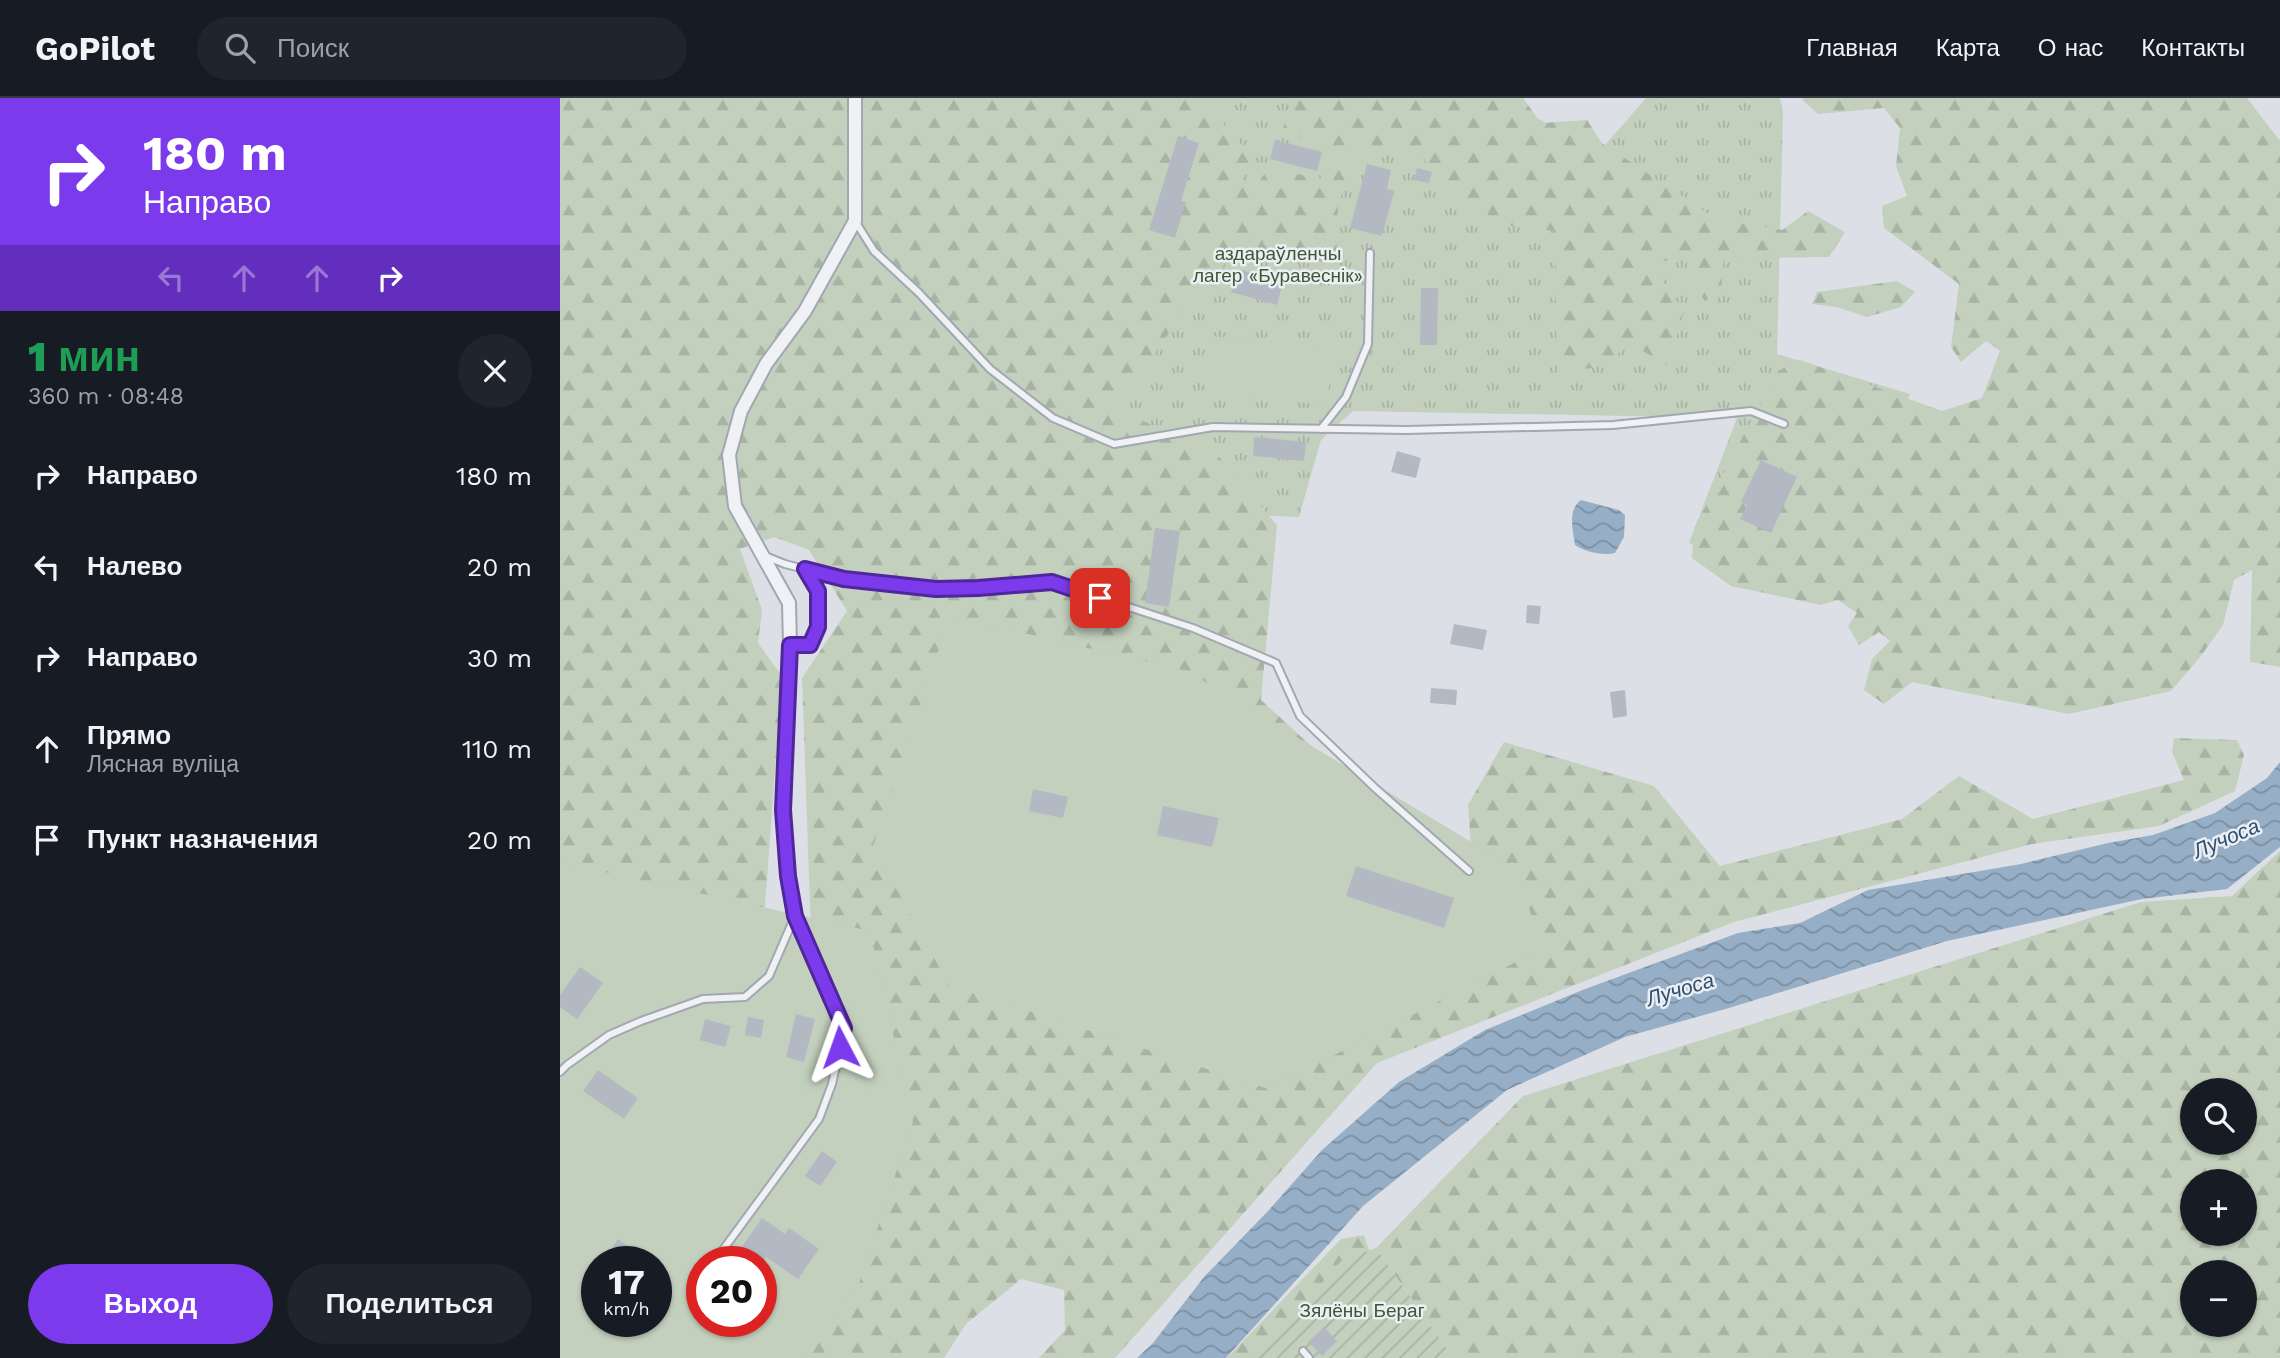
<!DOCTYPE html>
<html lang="ru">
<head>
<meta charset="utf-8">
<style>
	:root { --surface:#171b24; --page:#20242c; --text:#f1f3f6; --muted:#9ea1a6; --line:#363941; --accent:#7c3aed }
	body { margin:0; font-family:"Work Sans",sans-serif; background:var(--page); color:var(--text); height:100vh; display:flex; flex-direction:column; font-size:26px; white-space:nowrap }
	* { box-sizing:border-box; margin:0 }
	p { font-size:23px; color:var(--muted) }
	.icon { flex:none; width:38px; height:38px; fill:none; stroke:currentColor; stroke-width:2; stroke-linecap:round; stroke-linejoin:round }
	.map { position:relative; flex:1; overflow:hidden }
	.sheet { display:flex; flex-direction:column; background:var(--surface); width:560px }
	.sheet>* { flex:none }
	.hud { background:#7c3aed; color:#fff; overflow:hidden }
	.fabs { position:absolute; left:1620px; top:980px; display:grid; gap:14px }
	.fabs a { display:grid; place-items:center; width:77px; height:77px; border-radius:50%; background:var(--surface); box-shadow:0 2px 5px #0004; font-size:35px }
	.speed { position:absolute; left:21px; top:1148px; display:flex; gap:14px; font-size:35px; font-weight:700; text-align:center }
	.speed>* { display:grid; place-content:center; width:91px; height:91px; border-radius:50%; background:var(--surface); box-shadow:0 2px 5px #0004; line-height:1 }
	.speed small { font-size:18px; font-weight:400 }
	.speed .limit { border:10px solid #d22; background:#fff; color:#111 }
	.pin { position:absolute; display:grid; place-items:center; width:60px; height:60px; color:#fff; margin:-30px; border-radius:14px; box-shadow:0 4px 10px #0006 }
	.me { position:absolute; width:77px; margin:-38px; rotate:356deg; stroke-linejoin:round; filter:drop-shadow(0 0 5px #0008) }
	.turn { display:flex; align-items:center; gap:24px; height:147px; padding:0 28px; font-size:32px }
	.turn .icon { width:91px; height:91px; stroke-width:2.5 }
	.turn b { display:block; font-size:49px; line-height:60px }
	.lanes { display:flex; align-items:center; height:66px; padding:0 28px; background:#0003; justify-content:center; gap:35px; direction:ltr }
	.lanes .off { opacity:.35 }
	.round { display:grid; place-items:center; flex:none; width:74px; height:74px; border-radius:37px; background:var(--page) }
	.overview { display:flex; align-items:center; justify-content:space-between; height:119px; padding:0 28px }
	h1 { font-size:42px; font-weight:800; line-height:52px; color:#1e9e55 }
	.action { display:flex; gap:14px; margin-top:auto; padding:14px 28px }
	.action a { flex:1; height:80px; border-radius:42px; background:var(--accent); color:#fff; font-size:28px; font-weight:800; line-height:80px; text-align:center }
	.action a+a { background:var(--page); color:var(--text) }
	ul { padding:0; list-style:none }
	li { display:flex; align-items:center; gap:21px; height:91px; padding:0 28px }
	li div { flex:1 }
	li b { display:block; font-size:26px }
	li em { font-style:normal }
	header { display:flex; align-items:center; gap:42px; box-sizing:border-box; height:98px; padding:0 35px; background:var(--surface); border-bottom:2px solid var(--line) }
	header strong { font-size:33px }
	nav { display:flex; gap:38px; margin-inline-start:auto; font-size:24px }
	.search { width:490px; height:63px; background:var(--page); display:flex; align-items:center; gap:18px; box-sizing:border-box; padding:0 24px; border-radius:38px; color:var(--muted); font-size:26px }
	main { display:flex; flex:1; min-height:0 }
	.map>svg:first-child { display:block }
	.grass { fill:url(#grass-tufts) }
	.forest { fill:url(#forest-firs); fill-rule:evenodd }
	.garden { fill:url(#garden-furrows) }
	.pitch { fill:#c2d0bd; fill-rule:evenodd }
	.water { fill:url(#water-waves) }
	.building { fill:#b3b9c3 }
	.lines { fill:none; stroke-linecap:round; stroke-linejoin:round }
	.lane-casing { stroke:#a2a7b0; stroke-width:10 }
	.street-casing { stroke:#a2a7b0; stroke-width:16 }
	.lane { stroke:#eff1f5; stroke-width:6 }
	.street { stroke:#eff1f5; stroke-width:12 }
	.route-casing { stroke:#51269a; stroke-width:18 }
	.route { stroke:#7c3aed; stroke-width:12 }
	.labels { text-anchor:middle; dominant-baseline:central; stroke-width:5; stroke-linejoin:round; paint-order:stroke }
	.park-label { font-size:19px; fill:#3b5834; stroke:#ebeff4 }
	.water-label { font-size:21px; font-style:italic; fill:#314e6f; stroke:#ebeff4 }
</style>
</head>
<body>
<header>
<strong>GoPilot</strong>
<div class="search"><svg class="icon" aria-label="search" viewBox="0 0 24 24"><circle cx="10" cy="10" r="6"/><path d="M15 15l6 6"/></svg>Поиск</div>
<nav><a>Главная</a><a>Карта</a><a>О нас</a><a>Контакты</a></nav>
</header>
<main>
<section class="sheet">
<div class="hud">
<div class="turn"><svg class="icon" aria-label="right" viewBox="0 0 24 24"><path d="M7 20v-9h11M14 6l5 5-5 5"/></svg><div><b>180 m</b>Направо</div></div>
<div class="lanes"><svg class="icon off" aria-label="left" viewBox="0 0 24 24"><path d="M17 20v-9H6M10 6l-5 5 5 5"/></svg><svg class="icon off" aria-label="ahead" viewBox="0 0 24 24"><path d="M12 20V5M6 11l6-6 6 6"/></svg><svg class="icon off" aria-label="ahead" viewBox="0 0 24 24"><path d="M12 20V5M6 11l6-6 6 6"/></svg><svg class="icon" aria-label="right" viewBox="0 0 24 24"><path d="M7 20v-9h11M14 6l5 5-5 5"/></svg></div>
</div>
<div class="overview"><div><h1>1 мин</h1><p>360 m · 08:48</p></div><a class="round"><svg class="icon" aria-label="close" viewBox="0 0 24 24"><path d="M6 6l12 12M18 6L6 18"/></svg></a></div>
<ul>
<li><svg class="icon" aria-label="right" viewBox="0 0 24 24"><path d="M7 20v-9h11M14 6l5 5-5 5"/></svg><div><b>Направо</b></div><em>180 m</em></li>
<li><svg class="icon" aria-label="left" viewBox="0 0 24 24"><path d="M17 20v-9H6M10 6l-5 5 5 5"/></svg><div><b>Налево</b></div><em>20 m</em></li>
<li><svg class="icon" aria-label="right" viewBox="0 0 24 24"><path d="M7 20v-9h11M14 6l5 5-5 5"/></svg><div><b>Направо</b></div><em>30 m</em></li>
<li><svg class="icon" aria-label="ahead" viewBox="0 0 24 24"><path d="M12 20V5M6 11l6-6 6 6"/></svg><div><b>Прямо</b><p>Лясная вуліца</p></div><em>110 m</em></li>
<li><svg class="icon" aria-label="arrive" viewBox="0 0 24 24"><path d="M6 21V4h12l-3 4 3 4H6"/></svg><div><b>Пункт назначения</b></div><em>20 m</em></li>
</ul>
<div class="action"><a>Выход</a><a>Поделиться</a></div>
</section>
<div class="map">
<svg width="1720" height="1260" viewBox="0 0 1720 1260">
	<defs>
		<pattern id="grass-tufts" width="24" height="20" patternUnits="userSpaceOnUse" patternTransform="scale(1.75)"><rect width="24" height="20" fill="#c2d0bd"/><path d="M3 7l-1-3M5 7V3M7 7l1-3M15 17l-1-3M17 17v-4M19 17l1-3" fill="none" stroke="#a7b3a3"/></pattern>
		<pattern id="forest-firs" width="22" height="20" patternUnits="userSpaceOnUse" patternTransform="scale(1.75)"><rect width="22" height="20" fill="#c2d0bd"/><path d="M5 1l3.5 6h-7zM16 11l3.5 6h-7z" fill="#a7b3a3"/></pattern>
		<pattern id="garden-furrows" width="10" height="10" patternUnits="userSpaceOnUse" patternTransform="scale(1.75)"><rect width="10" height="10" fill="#c2d0bd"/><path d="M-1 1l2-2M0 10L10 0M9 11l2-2" fill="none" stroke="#a7b3a3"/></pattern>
		<pattern id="water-waves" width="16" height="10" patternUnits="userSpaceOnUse" patternTransform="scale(1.75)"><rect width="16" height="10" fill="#97afc6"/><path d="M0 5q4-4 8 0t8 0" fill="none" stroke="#7b8fa2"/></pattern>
	</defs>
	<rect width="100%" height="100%" fill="#dce0e6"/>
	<path class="grass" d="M 613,0 L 939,0 L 1040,53 L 1086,0 L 1220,0 L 1223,16 L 1217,256 L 1350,296 L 1267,489 L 1129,445 L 1177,320 L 793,313 L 761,342 L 739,419 L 492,409 Z"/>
	<g class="forest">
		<path d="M 0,0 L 648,0 L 667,32 L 692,57 L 680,90 L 696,88 L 710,68 L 760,82 L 770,55 L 723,29 L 733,12 L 726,0 L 963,0 L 981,25 L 1027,22 L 1042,45 L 1156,121 L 1222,132 L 1248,113 L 1285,134 L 1269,159 L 1164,160 L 1161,192 L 1145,203 L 1127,178 L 1127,155 L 1092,168 L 1124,213 L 1108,267 L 1070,246 L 1042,268 L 997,276 L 994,133 L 948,127 L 880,91 L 861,54 L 796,50 L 778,108 L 776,166 L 678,151 L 625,211 L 557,312 L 655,354 L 717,427 L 701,602 L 773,668 L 914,789 L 908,707 L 944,644 L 1094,688 L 1160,768 L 1342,721 L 1399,678 L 1473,721 L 1624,682 L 1612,654 L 1614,640 L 1677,642 L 1684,657 L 1675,693 L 1599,728 L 1472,746 L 1174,824 L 817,965 L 555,1260 L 479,1260 L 505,1232 L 504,1192 L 461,1181 L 406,1226 L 384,1260 L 121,1260 L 142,1223 L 191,1229 L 257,1215 L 251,836 L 242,580 L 287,513 L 249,452 L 214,439 L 180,451 L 202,512 L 198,545 L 222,578 L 204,822 L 0,817 Z"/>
		<path d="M 1245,0 L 1687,0 L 1720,43 L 1720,569 L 1690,564 L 1692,472 L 1674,482 L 1663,527 L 1641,558 L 1611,593 L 1509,616 L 1352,584 L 1324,606 L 1304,592 L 1312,561 L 1330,543 L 1319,534 L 1299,547 L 1288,528 L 1297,515 L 1278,502 L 1261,507 L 1171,488 L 1132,460 L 1134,430 L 1218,273 L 1240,262 L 1382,313 L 1422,300 L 1440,253 L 1426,243 L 1401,264 L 1391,249 L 1399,186 L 1324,130 L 1322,108 L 1347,98 L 1336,68 L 1340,30 L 1324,10 L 1258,16 L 1242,2 Z"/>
		<path d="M 1337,183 L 1355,194 L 1341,209 L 1307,219 L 1276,209 L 1252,206 L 1257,194 Z"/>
		<path d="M 1720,753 L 1720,1260 L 890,1260 L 891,1257 L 816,1150 L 963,998 L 1581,804 L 1672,798 ZM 1633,992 L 1685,992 L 1685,1045 L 1633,1045 ZM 1633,1083 L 1685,1083 L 1685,1136 L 1633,1136 ZM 1633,1174 L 1685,1174 L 1685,1227 L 1633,1227 Z"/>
		<path d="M 804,1137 L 813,1164 L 717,1260 L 667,1260 L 781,1141 Z"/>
	</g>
	<path class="garden" d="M 816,1150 L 891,1257 L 890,1260 L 697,1260 L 781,1163 Z"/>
	<g class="pitch">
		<path d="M 650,238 L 773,250 L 767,307 L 644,295 Z"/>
		<path d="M 390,518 L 627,573 L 958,772 L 981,851 L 708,991 L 389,887 L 313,748 Z"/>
		<path d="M 0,764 L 310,833 L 353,1024 L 298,1189 L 242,1260 L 0,1260 ZM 37,1164 L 96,1164 L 96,1223 L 37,1223 ZM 142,1164 L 201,1164 L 201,1223 L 142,1223 Z"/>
	</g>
	<g class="water">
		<path d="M 1021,402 L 1059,412 L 1065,417 L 1064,439 L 1055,455 C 1042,458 1026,454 1015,447 C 1013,432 1007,412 1021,402 Z"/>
		<path d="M 1720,664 L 1720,749 L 1667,791 L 1582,801 L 1387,843 L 1169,910 L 1065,939 L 947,992 L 803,1108 L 666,1260 L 577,1260 L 593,1245 L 644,1179 L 708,1113 L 762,1052 L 839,984 L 925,932 L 1025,891 L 1178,835 L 1240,825 L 1308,792 L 1461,766 L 1548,745 L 1593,737 L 1655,715 L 1707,680 Z"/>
	</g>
	<g class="building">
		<path d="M 618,38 L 639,45 L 621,103 L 626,104 L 615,140 L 589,132 Z"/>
		<path d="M 715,42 L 762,54 L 757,73 L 710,61 Z"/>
		<path d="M 807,66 L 831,72 L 827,91 L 834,93 L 822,138 L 790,130 Z"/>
		<path d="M 857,70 L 872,74 L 869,85 L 854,82 Z"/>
		<path d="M 678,171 L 723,184 L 717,207 L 671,194 Z"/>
		<path d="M 861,190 L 878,190 L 877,247 L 860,247 Z"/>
		<path d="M 694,339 L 746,344 L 744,363 L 693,358 Z"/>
		<path d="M 837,353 L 861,360 L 856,380 L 831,374 Z"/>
		<path d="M 1201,362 L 1237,379 L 1211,435 L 1180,421 L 1187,407 L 1181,404 Z"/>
		<path d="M 595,430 L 620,433 L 609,509 L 585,505 Z"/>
		<path d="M 967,507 L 981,508 L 979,526 L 966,525 Z"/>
		<path d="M 894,526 L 927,532 L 923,552 L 890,546 Z"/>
		<path d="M 871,590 L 897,592 L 896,607 L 870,605 Z"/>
		<path d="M 1065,592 L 1067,618 L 1053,620 L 1050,594 Z"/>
		<path d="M 473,691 L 508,699 L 503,720 L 469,713 Z"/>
		<path d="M 603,708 L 659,720 L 652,749 L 597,737 Z"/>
		<path d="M 796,768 L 894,800 L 884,830 L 786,798 Z"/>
		<path d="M 20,869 L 43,885 L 17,921 L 0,909 L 0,897 Z"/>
		<path d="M 236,916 L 255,921 L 244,964 L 226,959 Z"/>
		<path d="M 188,919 L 204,922 L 201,940 L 185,937 Z"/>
		<path d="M 145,921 L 171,928 L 165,949 L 140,942 Z"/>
		<path d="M 38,972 L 78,1000 L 64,1021 L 23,993 Z"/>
		<path d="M 262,1053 L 277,1064 L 260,1088 L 245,1078 Z"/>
		<path d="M 202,1120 L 225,1136 L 229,1130 L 259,1151 L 238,1181 L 206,1159 L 202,1164 L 171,1164 Z"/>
		<path d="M 58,1141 L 90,1164 L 42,1164 Z"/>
		<path d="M 764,1229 L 777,1243 L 762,1258 L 748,1244 Z"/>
	</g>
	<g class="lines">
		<g class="lane-casing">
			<g id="lane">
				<path d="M 295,123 L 314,153 L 359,195 L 430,271 L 493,320 L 554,346 L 653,329 L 846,332 L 1053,327 L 1191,313 L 1224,326"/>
				<path d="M 761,331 L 786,299 L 808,246 L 810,155"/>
				<path d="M 205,458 L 225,466 L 283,481 L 376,491 L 418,490 L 492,484 L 633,530 L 716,565 L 740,618 L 815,690 L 909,773"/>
				<path d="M 230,547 L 250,547 L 258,529 L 258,493 L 246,472"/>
				<path d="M 0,974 L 7,967 L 49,937 L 81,923 L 143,901 L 185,899 L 209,878 L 235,818"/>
				<path d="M 154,1164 L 259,1021 L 272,986 L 284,931 L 236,818"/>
				<path d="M 743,1253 L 749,1260"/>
			</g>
		</g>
		<g class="street-casing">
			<path id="street" d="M 235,818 L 228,778 L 223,712 L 230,547 L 229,505 L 175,408 L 169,357 L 181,313 L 206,266 L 245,213 L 295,123 L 295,0"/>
		</g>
		<use href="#lane" class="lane"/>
		<use href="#street" class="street"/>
	</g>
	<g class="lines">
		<g class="route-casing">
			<path id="route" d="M 280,949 L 284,930 L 235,818 L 228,778 L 223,712 L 230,547 L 250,547 L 258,529 L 258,493 L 245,471 L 284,481 L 376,491 L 418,490 L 492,484 L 540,500"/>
		</g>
		<use href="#route" class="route"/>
	</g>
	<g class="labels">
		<g class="park-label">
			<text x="718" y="155">аздараўленчы<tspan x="718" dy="22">лагер «Буравеснік»</tspan></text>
			<text x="802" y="1212">Зялёны Бераг</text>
		</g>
		<g class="water-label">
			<text transform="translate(1666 740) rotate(-23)">Лучоса</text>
			<text transform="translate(1120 891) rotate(-17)">Лучоса</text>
		</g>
	</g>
</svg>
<div class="fabs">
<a><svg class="icon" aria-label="search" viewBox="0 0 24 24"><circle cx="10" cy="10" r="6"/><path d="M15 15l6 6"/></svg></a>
<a>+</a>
<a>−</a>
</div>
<div class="speed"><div>17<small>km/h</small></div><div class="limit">20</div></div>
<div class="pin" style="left:540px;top:500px;background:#d93025"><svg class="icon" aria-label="arrive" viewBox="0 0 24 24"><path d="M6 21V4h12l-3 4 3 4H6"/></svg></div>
<svg class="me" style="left:280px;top:949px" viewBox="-20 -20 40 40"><path d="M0-17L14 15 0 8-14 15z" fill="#7c3aed" stroke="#fff" stroke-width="4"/></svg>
</div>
</main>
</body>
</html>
